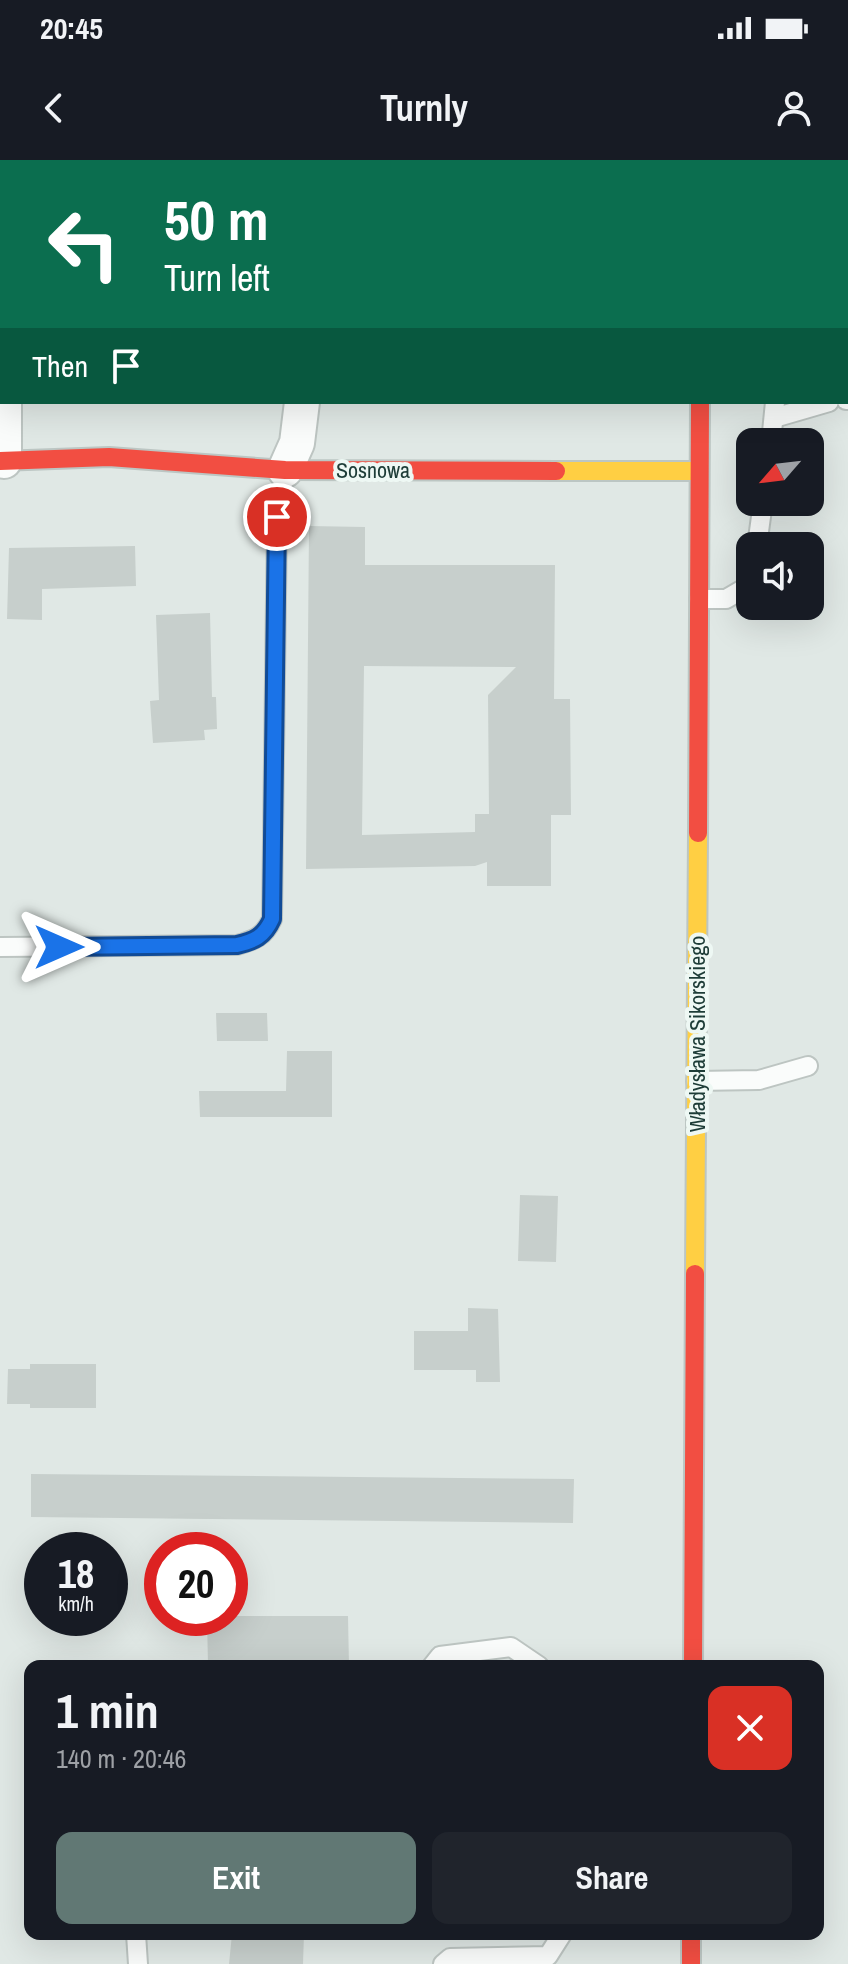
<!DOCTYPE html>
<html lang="en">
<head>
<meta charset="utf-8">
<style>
	:root { --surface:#171b24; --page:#20242c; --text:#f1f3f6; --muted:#9ea1a6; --accent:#617874 }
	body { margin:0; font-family:"Archivo Narrow",sans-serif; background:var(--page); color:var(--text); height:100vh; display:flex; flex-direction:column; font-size:30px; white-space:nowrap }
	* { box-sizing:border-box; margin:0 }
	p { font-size:26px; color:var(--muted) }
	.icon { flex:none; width:44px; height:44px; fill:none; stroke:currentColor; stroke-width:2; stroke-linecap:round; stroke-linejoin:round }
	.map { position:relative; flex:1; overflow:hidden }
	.sheet { position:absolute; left:24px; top:1500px; width:800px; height:280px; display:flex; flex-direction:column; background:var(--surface); border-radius:16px; box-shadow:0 8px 32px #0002 }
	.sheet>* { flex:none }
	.top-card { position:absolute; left:0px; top:0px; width:848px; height:244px; box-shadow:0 8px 32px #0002; background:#0b6e4f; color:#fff; overflow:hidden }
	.needle { width:52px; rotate:242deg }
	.controls { position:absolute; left:736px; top:268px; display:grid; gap:16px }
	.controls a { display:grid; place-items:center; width:88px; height:88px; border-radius:16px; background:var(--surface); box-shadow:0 8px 32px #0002; font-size:40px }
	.speed { position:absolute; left:24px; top:1372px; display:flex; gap:16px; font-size:40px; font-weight:700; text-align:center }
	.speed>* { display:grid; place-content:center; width:104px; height:104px; border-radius:50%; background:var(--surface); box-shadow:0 8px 32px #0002; line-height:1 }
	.speed small { font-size:20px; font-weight:400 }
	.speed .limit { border:12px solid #d22; background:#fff; color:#111 }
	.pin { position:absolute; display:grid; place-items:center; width:68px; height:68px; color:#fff; margin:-34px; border:4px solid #fff; border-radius:50%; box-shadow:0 2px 8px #0007 }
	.me { position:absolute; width:88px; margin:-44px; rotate:90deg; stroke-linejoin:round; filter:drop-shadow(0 0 6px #0008) }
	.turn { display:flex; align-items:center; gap:28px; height:168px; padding:0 32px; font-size:36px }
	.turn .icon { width:104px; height:104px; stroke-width:2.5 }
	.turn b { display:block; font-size:56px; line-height:68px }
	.then { display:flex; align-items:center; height:76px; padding:0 32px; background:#0003; gap:16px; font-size:30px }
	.round { display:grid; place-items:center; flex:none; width:84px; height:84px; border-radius:16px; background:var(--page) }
	.headline { display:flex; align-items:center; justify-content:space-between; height:136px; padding:0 32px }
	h1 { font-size:48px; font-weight:700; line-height:60px }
	.cta { display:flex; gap:16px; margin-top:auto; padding:16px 32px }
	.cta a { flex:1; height:92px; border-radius:16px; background:var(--accent); color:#fff; font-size:32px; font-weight:700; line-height:92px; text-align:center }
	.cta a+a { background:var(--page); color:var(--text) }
	.status { display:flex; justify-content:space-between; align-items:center; height:56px; padding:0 40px; background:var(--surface); direction:ltr }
	.status svg { height:22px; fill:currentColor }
	header { display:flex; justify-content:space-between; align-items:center; height:104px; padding:0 32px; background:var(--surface); font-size:36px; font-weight:700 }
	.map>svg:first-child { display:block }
	.building { fill:#c7cfcc; fill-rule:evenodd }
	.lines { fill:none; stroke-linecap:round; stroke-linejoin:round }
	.lane-casing { stroke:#bdc5c2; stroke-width:22 }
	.street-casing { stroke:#bdc5c2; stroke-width:38 }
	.slow-casing { stroke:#bcc6c3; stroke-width:22 }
	.jam-casing { stroke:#bcc6c3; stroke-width:22 }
	.lane { stroke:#fafcfb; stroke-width:18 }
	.street { stroke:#fafcfb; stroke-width:34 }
	.slow { stroke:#ffcf43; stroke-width:18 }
	.jam { stroke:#f24e42; stroke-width:18 }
	.route-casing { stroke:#114b97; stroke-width:20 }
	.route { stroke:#1a73e8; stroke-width:14 }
	.labels { text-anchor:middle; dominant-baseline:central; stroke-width:8; stroke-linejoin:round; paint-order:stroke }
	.street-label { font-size:22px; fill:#1d3c37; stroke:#eef8f4 }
</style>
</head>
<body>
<div class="status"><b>20:45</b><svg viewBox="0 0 49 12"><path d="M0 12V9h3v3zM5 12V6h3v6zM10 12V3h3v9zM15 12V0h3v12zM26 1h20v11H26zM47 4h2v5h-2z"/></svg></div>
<header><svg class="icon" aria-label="back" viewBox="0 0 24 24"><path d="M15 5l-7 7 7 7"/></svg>Turnly<svg class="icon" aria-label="person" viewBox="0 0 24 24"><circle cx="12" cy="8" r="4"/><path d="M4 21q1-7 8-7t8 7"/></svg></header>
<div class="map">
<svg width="848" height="1804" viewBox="0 0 848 1804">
	<rect width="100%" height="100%" fill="#e0e8e5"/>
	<g class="building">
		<path d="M 309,366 L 365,367 L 365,405 L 555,405 L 554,539 L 570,539 L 571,655 L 551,655 L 551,726 L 487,726 L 487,702 L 475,706 L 306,709 ZM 364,506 L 516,507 L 488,535 L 489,654 L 475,654 L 475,672 L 362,675 Z"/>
		<path d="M 135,386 L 136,426 L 42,429 L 42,460 L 7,459 L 9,388 Z"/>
		<path d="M 210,453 L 212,537 L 216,537 L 217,569 L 204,570 L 205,580 L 153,583 L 150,541 L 159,540 L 156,455 Z"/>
		<path d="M 216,853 L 267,853 L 268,881 L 217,881 Z"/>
		<path d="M 287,891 L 332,891 L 332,957 L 200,957 L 199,931 L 286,931 Z"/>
		<path d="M 520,1035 L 558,1036 L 556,1102 L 518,1101 Z"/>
		<path d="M 468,1148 L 498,1149 L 500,1222 L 476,1222 L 476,1210 L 414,1210 L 414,1171 L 468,1171 Z"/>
		<path d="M 30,1204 L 96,1204 L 96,1248 L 30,1248 L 30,1244 L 7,1244 L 8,1209 L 30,1209 Z"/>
		<path d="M 31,1314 L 574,1319 L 573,1363 L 31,1357 Z"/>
		<path d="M 230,1456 L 348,1456 L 349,1506 L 208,1506 L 207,1458 Z"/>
		<path d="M 232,1774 L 304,1774 L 303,1804 L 229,1804 Z"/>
	</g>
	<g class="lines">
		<g class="lane-casing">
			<g id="lane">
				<path d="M 846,240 L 848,240"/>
				<path d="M 774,258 L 829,242"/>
				<path d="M 771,282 L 775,242"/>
				<path d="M 757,386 L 763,342"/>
				<path d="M 699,439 L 726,439 L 750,425"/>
				<path d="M 0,787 L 237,785 C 254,780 264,777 272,759 L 277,357 L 285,310"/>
				<path d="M 696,921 L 759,920 L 808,906"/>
				<path d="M 432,1506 L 440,1496 L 511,1487 L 539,1506"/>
				<path d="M 136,1774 L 138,1804"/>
				<path d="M 443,1804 L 450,1798 L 548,1796 L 562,1774"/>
			</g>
		</g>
		<g class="street-casing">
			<g id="street">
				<path d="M 5,2 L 5,0"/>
				<path d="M 303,2 L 303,0"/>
				<path d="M 4,301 L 4,242"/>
				<path d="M 285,310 L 297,283 L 302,242"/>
			</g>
		</g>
		<g class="slow-casing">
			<g id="slow">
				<path d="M 702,0 L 702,2"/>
				<path d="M 556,311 L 699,311"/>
				<path d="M 695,1114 L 698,673"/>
			</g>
		</g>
		<g class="jam-casing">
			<g id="jam">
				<path d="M 0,301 L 109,297 L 285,310 L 556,311"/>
				<path d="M 698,673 L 700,242"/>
				<path d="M 693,1506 L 695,1114"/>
				<path d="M 691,1774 L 691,1804"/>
			</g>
		</g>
		<use href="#lane" class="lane"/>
		<use href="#street" class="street"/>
		<use href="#slow" class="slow"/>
		<use href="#jam" class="jam"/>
	</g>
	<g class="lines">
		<g class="route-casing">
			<path id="route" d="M 59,787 L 237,785 C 254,781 264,777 272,759 L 277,357"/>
		</g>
		<use href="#route" class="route"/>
	</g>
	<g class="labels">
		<g class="street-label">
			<text x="373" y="310">Sosnowa</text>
			<text transform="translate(697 874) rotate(-90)">Władysława Sikorskiego</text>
		</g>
	</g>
</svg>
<div class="controls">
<a><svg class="needle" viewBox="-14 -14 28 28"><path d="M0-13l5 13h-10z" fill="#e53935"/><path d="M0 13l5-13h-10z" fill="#9ea1a6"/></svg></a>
<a><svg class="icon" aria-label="sound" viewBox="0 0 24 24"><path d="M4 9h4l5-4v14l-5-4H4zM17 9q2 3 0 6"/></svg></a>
</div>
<div class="speed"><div>18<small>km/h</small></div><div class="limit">20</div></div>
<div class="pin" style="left:277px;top:357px;background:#d93025"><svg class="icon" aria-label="arrive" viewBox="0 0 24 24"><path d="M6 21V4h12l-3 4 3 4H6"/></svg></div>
<svg class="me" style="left:59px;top:787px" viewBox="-20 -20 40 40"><path d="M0-17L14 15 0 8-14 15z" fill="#1a73e8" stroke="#fff" stroke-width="4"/></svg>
<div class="top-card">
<div class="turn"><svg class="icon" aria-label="left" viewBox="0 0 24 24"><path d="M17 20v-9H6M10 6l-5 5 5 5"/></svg><div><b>50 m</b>Turn left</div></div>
<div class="then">Then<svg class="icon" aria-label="arrive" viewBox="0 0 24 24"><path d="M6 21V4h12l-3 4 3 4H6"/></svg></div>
</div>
<section class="sheet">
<div class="headline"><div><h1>1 min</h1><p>140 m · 20:46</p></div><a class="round" style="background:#d93025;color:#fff"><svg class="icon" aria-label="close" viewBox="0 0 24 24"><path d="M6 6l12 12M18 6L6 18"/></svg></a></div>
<div class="cta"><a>Exit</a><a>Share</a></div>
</section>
</div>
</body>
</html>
